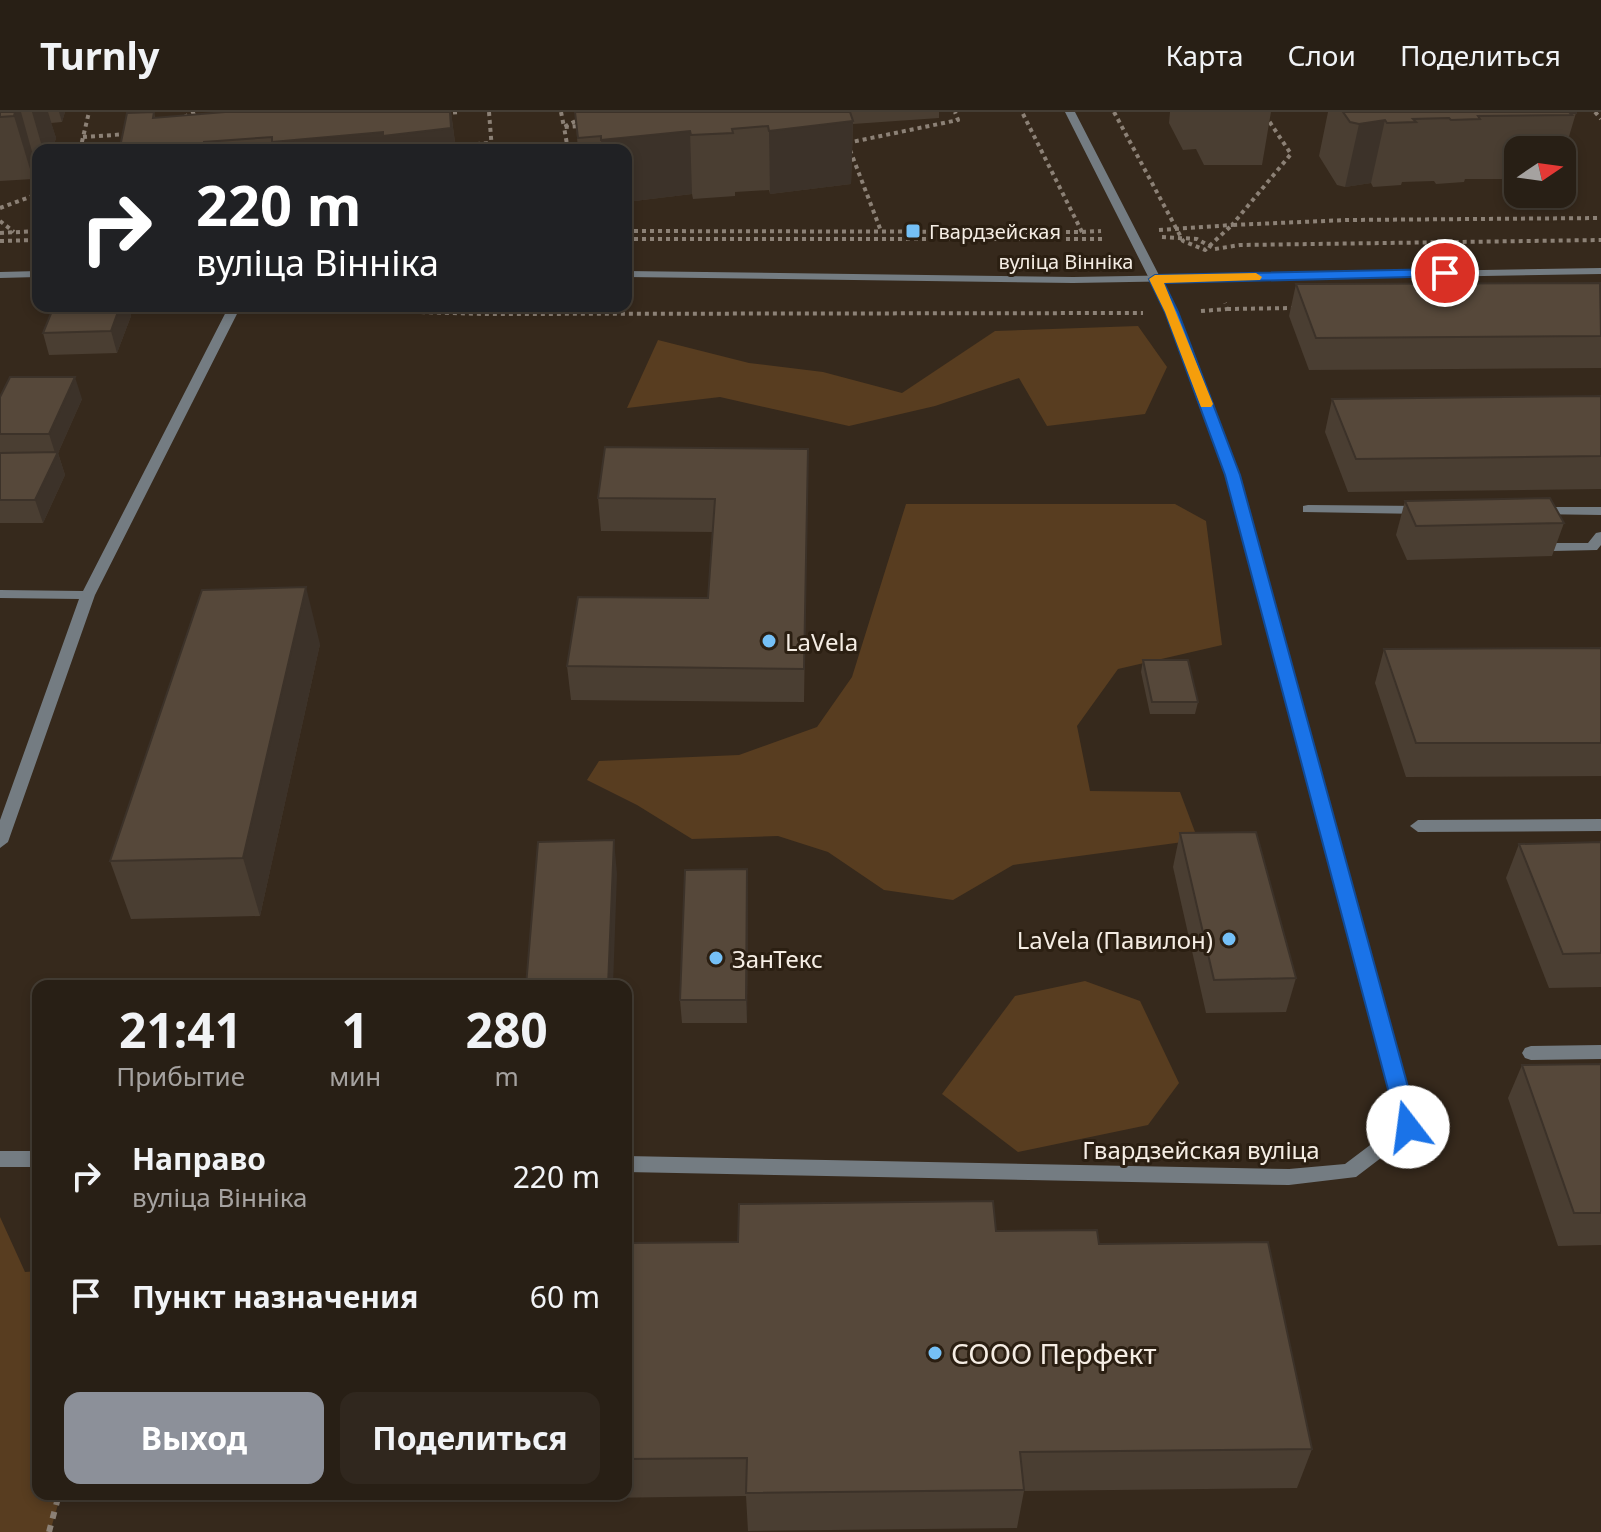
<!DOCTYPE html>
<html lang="ru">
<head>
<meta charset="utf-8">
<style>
	:root { --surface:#281f15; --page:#30271e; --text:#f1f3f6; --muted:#a5a2a0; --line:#443d34; --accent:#8c9099 }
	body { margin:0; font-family:"Noto Sans",sans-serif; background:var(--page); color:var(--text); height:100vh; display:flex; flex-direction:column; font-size:30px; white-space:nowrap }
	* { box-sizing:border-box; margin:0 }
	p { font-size:26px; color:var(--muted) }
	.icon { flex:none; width:44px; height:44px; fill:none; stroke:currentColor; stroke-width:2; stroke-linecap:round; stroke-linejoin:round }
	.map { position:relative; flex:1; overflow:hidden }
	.sheet { position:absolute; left:32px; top:868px; width:600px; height:520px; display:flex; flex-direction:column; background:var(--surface); border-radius:16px; box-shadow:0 4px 12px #0003,0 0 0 2px var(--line) }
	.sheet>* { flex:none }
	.hud { position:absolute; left:32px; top:32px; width:600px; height:168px; border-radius:16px; box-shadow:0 4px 12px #0003,0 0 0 2px var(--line); background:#202124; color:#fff; overflow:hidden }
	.needle { width:52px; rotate:77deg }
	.fabs { position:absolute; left:1504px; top:24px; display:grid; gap:16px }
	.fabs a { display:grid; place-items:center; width:72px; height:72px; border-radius:16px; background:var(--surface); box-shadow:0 4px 12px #0003,0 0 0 2px var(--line); font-size:40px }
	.pin { position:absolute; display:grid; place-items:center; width:68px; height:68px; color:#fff; margin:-34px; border:4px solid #fff; border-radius:50%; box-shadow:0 2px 8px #0007 }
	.me { position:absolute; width:88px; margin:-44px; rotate:345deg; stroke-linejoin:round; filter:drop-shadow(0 0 6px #0008) }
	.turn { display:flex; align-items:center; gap:28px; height:168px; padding:0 32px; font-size:36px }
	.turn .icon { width:104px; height:104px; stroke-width:2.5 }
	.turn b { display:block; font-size:56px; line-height:68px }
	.eta { display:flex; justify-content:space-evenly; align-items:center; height:136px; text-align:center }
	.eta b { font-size:48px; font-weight:700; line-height:56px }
	.action { display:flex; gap:16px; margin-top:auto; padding:16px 32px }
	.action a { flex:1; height:92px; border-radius:16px; background:var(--accent); color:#fff; font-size:32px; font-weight:700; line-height:92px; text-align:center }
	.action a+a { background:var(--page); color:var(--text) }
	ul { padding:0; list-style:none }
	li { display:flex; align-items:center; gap:24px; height:120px; padding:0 32px }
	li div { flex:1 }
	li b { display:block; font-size:30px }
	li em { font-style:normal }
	header { display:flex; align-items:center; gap:48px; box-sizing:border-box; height:112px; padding:0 40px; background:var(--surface); border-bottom:2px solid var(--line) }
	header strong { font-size:38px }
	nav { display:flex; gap:44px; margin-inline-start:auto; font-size:28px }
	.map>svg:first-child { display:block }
	.green { fill:#583d20 }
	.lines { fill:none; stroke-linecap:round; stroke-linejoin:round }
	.path-far1 { stroke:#8c8176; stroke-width:4; stroke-dasharray:4 4; stroke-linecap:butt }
	.path { stroke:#8c8176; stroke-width:6; stroke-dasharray:7 7; stroke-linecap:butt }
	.service { fill:#747c82; fill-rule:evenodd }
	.minor { fill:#747c82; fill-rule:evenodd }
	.tertiary { fill:#747c82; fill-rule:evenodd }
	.wall { fill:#4a3e32 }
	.shaded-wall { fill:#3c3229 }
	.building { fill:#56483a; stroke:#3c3229; stroke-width:2 }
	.route { fill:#1a73e8; stroke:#114b97; stroke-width:2 }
	.slow { fill:#f59e0b }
	.poi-dot { fill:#75c0f6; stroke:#2b1f12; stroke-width:3 }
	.labels { text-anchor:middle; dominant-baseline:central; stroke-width:6; stroke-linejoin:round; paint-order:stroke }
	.far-poi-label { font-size:20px; fill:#f5ede4; stroke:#2b1f12; text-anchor:start }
	.far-street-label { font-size:20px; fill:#f5ede4; stroke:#2b1f12 }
	.poi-label { font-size:24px; fill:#f5ede4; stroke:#2b1f12; text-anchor:start }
	.street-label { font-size:24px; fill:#f5ede4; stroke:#2b1f12 }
	.near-poi-label { font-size:28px; fill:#f5ede4; stroke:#2b1f12; text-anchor:start }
</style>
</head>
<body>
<header>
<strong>Turnly</strong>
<nav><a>Карта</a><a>Слои</a><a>Поделиться</a></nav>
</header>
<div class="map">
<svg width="1601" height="1420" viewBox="0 0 1601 1420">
	<rect width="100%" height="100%" fill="#36291c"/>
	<g class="green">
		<path d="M 1138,214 L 1167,255 L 1145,302 L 1047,314 L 1019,266 L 935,294 L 849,314 L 720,285 L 627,296 L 658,228 L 749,251 L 823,260 L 902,281 L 995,219 Z"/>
		<path d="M 906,392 L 1175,392 L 1206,409 L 1222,533 L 1118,557 L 1077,614 L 1090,679 L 1180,680 L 1198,728 L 1013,753 L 953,788 L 884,778 L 828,740 L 778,724 L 692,727 L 637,693 L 587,668 L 599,649 L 739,643 L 817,615 L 852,565 Z"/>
		<path d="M 1085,869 L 1140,889 L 1179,971 L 1148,1013 L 1018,1040 L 942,982 L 1015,884 Z"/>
		<path d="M 0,1105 L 25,1160 L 38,1159 L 38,1382 L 61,1382 L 50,1420 L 0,1420 Z"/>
	</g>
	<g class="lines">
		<g class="path-far1">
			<path d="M 489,0 L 492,38"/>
			<path d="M 561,0 L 564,15 L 580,14"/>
			<path d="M 1114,0 L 1183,129 L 1205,138 L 1232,113 L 1347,108 L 1601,106"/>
			<path d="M 1595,0 L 1601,7"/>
			<path d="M 445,1 L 460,0"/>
			<path d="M 184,5 L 196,0"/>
			<path d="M 83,25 L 128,22"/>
			<path d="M 847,31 L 958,8 L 955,0"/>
			<path d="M 452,34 L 491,31"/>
			<path d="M 80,38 L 89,0"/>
			<path d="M 568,38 L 564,15 L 593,0"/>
			<path d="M 850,38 L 881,119"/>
			<path d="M 0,96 L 38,82"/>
			<path d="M 0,109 L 14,120"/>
			<path d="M 1159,118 L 1232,113 L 1291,42 L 1263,0"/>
			<path d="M 626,119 L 1082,120 L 1022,0"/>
			<path d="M 1082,120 L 1101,119"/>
			<path d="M 0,121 L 38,119"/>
			<path d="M 1162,125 L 1197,127 L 1215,137"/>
			<path d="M 626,127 L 1104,127"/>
			<path d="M 0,129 L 38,128"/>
			<path d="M 1215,137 L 1240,133 L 1601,128"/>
			<path d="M 261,195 L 481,202 L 1143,201"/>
			<path d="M 1227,197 L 1294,196"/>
			<path d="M 1201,199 L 1227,197 L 1225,191"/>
		</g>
		<path class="path" d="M 49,1420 L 59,1382"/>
		<g class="service">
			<path d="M 1308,393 L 1423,394 L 1430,398 L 1423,402 L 1303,400 L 1303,394 Z"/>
			<path d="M 1539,395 L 1601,395 L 1601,403 L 1534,402 L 1534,396 Z"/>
			<path d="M 1601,420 L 1601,433 L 1597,438 L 1553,439 L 1546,435 L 1553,431 L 1588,431 L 1596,421 Z"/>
			<path d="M 1601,707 L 1601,719 L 1418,720 L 1410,714 L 1418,708 Z"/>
			<path d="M 1601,933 L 1601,947 L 1531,948 L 1525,946 L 1522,941 L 1525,936 L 1531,934 Z"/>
		</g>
		<g class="minor">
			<path d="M 1065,0 L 1075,0 L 1178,200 L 1239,363 L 1417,1015 L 1415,1020 L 1356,1065 L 1289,1073 L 626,1060 L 626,1044 L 1289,1057 L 1345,1052 L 1398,1012 L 1225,363 L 1166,200 Z"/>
			<path d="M 229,194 L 241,194 L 95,483 L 8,730 L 0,736 L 0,708 L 79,487 L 0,486 L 0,478 L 83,479 Z"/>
			<rect x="0" y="1039" width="38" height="16"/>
		</g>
		<g class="tertiary">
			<path d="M 1601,156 L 1601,162 L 1073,171 L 626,165 L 626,159 L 1073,165 Z"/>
			<path d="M 38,159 L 38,165 L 0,166 L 0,160 Z"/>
		</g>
	</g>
	<g class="wall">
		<path d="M 0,0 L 65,0 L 62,10 L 51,11 L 56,26 L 52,38 L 38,38 L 38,54 L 36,54 L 33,67 L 0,69 Z"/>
		<path d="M 154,0 L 155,6 L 225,0 L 451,0 L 456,38 L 121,38 L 120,35 Z"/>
		<path d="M 575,0 L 939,0 L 939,6 L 853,12 L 851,72 L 770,82 L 769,78 L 735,80 L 735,84 L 693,87 L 692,82 L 626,90 L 626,38 L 578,38 Z"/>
		<path d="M 1170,0 L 1271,0 L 1262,53 L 1204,53 L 1196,37 L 1183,38 L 1169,11 Z"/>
		<path d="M 1328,0 L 1576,0 L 1576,1 L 1562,48 L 1562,38 L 1518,38 L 1518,67 L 1465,67 L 1464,70 L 1436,72 L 1434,69 L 1402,70 L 1401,73 L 1373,75 L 1371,71 L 1345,75 L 1337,73 L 1319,44 Z"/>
		<path d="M 1296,172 L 1601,172 L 1601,256 L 1309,258 L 1289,204 Z"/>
		<path d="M 54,194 L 128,194 L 131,204 L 117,241 L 49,243 L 43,221 Z"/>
		<path d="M 1601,284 L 1601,377 L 1348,380 L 1325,320 L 1332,287 Z"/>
		<path d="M 0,285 L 82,287 L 58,341 L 65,363 L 43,411 L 0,411 Z"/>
		<path d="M 808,337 L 804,590 L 571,588 L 567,554 L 708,486 L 713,420 L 601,419 L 598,386 Z"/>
		<path d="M 1405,389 L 1564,411 L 1552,444 L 1407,448 L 1396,423 Z"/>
		<path d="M 320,532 L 260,804 L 131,807 L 110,749 Z"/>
		<path d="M 1601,536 L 1601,664 L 1406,665 L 1375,571 L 1384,537 Z"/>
		<path d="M 1143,548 L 1198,590 L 1195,602 L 1150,602 L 1141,560 Z"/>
		<path d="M 1180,721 L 1296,866 L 1286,900 L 1206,901 L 1173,755 Z"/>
		<path d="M 1601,730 L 1601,875 L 1549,876 L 1506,766 L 1519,732 Z"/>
		<path d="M 748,780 L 747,911 L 682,911 L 680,888 Z"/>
		<path d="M 1601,952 L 1601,1133 L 1558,1134 L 1508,986 L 1522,953 Z"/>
		<path d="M 996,1119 L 1099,1132 L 1312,1337 L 1297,1376 L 1024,1379 L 1017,1416 L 748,1419 L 746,1384 L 600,1386 L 599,1382 L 626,1382 L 626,1131 L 738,1130 Z"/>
	</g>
	<g class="shaded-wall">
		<path d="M 15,0 L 21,0 L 36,54 L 33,67 L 14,4 Z"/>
		<path d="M 32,0 L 48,0 L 56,26 L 52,38 L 43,38 Z"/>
		<path d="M 59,0 L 65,0 L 62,10 Z"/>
		<path d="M 451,0 L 456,38 L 273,38 L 272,30 Z"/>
		<path d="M 1385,8 L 1371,71 L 1345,75 L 1359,12 Z"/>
		<path d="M 853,9 L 851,72 L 770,82 L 769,19 Z"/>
		<path d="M 690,19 L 692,82 L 626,90 L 626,38 L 602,38 L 601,28 Z"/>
		<path d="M 120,194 L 128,194 L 131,204 L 117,241 L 111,219 Z"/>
		<path d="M 75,265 L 82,287 L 58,341 L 65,363 L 43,411 L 35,388 L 56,344 L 49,322 Z"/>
		<path d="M 306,475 L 320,532 L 260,804 L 243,746 Z"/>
		<path d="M 614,728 L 617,762 L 613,874 L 608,874 Z"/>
		<path d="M 747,757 L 748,780 L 747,911 L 746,888 Z"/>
	</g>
	<g class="building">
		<path d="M 0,0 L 15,0 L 14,4 L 0,5 Z"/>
		<path d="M 154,0 L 153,6 L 225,0 L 450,0 L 451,16 L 383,24 L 383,20 L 272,30 L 272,25 L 204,30 L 204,34 L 151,38 L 146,38 L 147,33 L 120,35 L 127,1 Z"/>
		<path d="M 575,0 L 850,0 L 853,9 L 769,19 L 768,14 L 732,17 L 733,21 L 691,23 L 690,19 L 601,28 L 601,24 L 578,26 Z"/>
		<path d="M 1343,0 L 1576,0 L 1576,1 L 1570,1 L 1572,3 L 1478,4 L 1480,7 L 1451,8 L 1449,6 L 1413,7 L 1416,10 L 1387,11 L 1385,8 L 1359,12 L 1350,10 Z"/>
		<path d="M 1600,171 L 1601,224 L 1316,226 L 1296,172 Z"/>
		<path d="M 54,194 L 120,194 L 111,219 L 43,221 Z"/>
		<path d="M 10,265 L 75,265 L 49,322 L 0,322 L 0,285 Z"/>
		<path d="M 1601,284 L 1601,344 L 1356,347 L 1332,287 Z"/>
		<path d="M 605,335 L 808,337 L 804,557 L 567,554 L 578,485 L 708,486 L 715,387 L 598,386 Z"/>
		<path d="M 58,340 L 35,388 L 0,388 L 0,341 Z"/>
		<path d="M 1550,386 L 1564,411 L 1416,414 L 1405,389 Z"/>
		<path d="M 306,475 L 243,746 L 110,749 L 202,478 Z"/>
		<path d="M 1601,536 L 1601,631 L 1416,631 L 1384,537 Z"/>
		<path d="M 1143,548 L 1188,548 L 1198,590 L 1152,590 Z"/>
		<path d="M 1256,720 L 1296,866 L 1214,868 L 1180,721 Z"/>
		<path d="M 614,728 L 608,874 L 526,874 L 538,730 Z"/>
		<path d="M 1601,730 L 1601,841 L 1563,842 L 1519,732 Z"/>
		<path d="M 747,757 L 746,888 L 680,888 L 685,758 Z"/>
		<path d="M 1601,952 L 1601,1101 L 1574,1101 L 1522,953 Z"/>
		<path d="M 993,1089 L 996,1119 L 1097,1118 L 1099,1132 L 1268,1130 L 1312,1337 L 1020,1340 L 1024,1378 L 746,1381 L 747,1346 L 626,1347 L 626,1131 L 738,1130 L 739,1092 Z"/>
	</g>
	<path class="route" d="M 1445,157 L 1452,161 L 1450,164 L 1164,171 L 1178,200 L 1240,363 L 1419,1015 L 1416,1021 L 1408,1023 L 1401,1021 L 1398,1015 L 1225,363 L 1165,200 L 1149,167 L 1155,163 Z"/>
	<path class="slow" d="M 1256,161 L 1262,165 L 1260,168 L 1164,171 L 1213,292 L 1211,295 L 1201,295 L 1165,200 L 1149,167 L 1155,163 Z"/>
	<g class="poi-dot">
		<rect x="905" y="111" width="16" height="16" rx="4"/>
		<circle cx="769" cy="529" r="8"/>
		<circle cx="1229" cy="827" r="8"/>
		<circle cx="716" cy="846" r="8"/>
		<circle cx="935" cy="1241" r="8"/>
	</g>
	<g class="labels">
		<g class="far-poi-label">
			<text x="929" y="119">Гвардзейская</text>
		</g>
		<g class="far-street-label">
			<text x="1066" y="149">вуліца Вінніка</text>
		</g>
		<g class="poi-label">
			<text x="785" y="529">LaVela</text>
			<text x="1213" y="827" text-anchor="end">LaVela (Павилон)</text>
			<text x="732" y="846">ЗанТекс</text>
		</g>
		<g class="street-label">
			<text x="1201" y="1037">Гвардзейская вуліца</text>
		</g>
		<g class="near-poi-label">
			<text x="951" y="1241">СООО Перфект</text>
		</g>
	</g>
</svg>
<div class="fabs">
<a><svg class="needle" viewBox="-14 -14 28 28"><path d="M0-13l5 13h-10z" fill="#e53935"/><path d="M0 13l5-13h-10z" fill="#a5a2a0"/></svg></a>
</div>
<div class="pin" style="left:1445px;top:161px;background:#d93025"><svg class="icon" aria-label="arrive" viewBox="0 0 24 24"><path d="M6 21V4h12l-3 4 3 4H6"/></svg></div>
<svg class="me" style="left:1408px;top:1015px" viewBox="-20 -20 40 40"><circle r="19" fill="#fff"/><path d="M0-13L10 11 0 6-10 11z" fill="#1a73e8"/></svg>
<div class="hud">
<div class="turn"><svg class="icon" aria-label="right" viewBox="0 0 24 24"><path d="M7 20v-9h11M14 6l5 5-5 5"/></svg><div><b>220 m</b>вуліца Вінніка</div></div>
</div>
<section class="sheet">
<div class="eta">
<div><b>21:41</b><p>Прибытие</p></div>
<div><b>1</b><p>мин</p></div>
<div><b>280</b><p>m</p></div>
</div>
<ul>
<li><svg class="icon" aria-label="right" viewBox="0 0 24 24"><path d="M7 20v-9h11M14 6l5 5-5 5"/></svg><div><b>Направо</b><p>вуліца Вінніка</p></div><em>220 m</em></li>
<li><svg class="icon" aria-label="arrive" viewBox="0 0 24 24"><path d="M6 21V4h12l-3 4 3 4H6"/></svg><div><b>Пункт назначения</b></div><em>60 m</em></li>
</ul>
<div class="action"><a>Выход</a><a>Поделиться</a></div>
</section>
</div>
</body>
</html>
